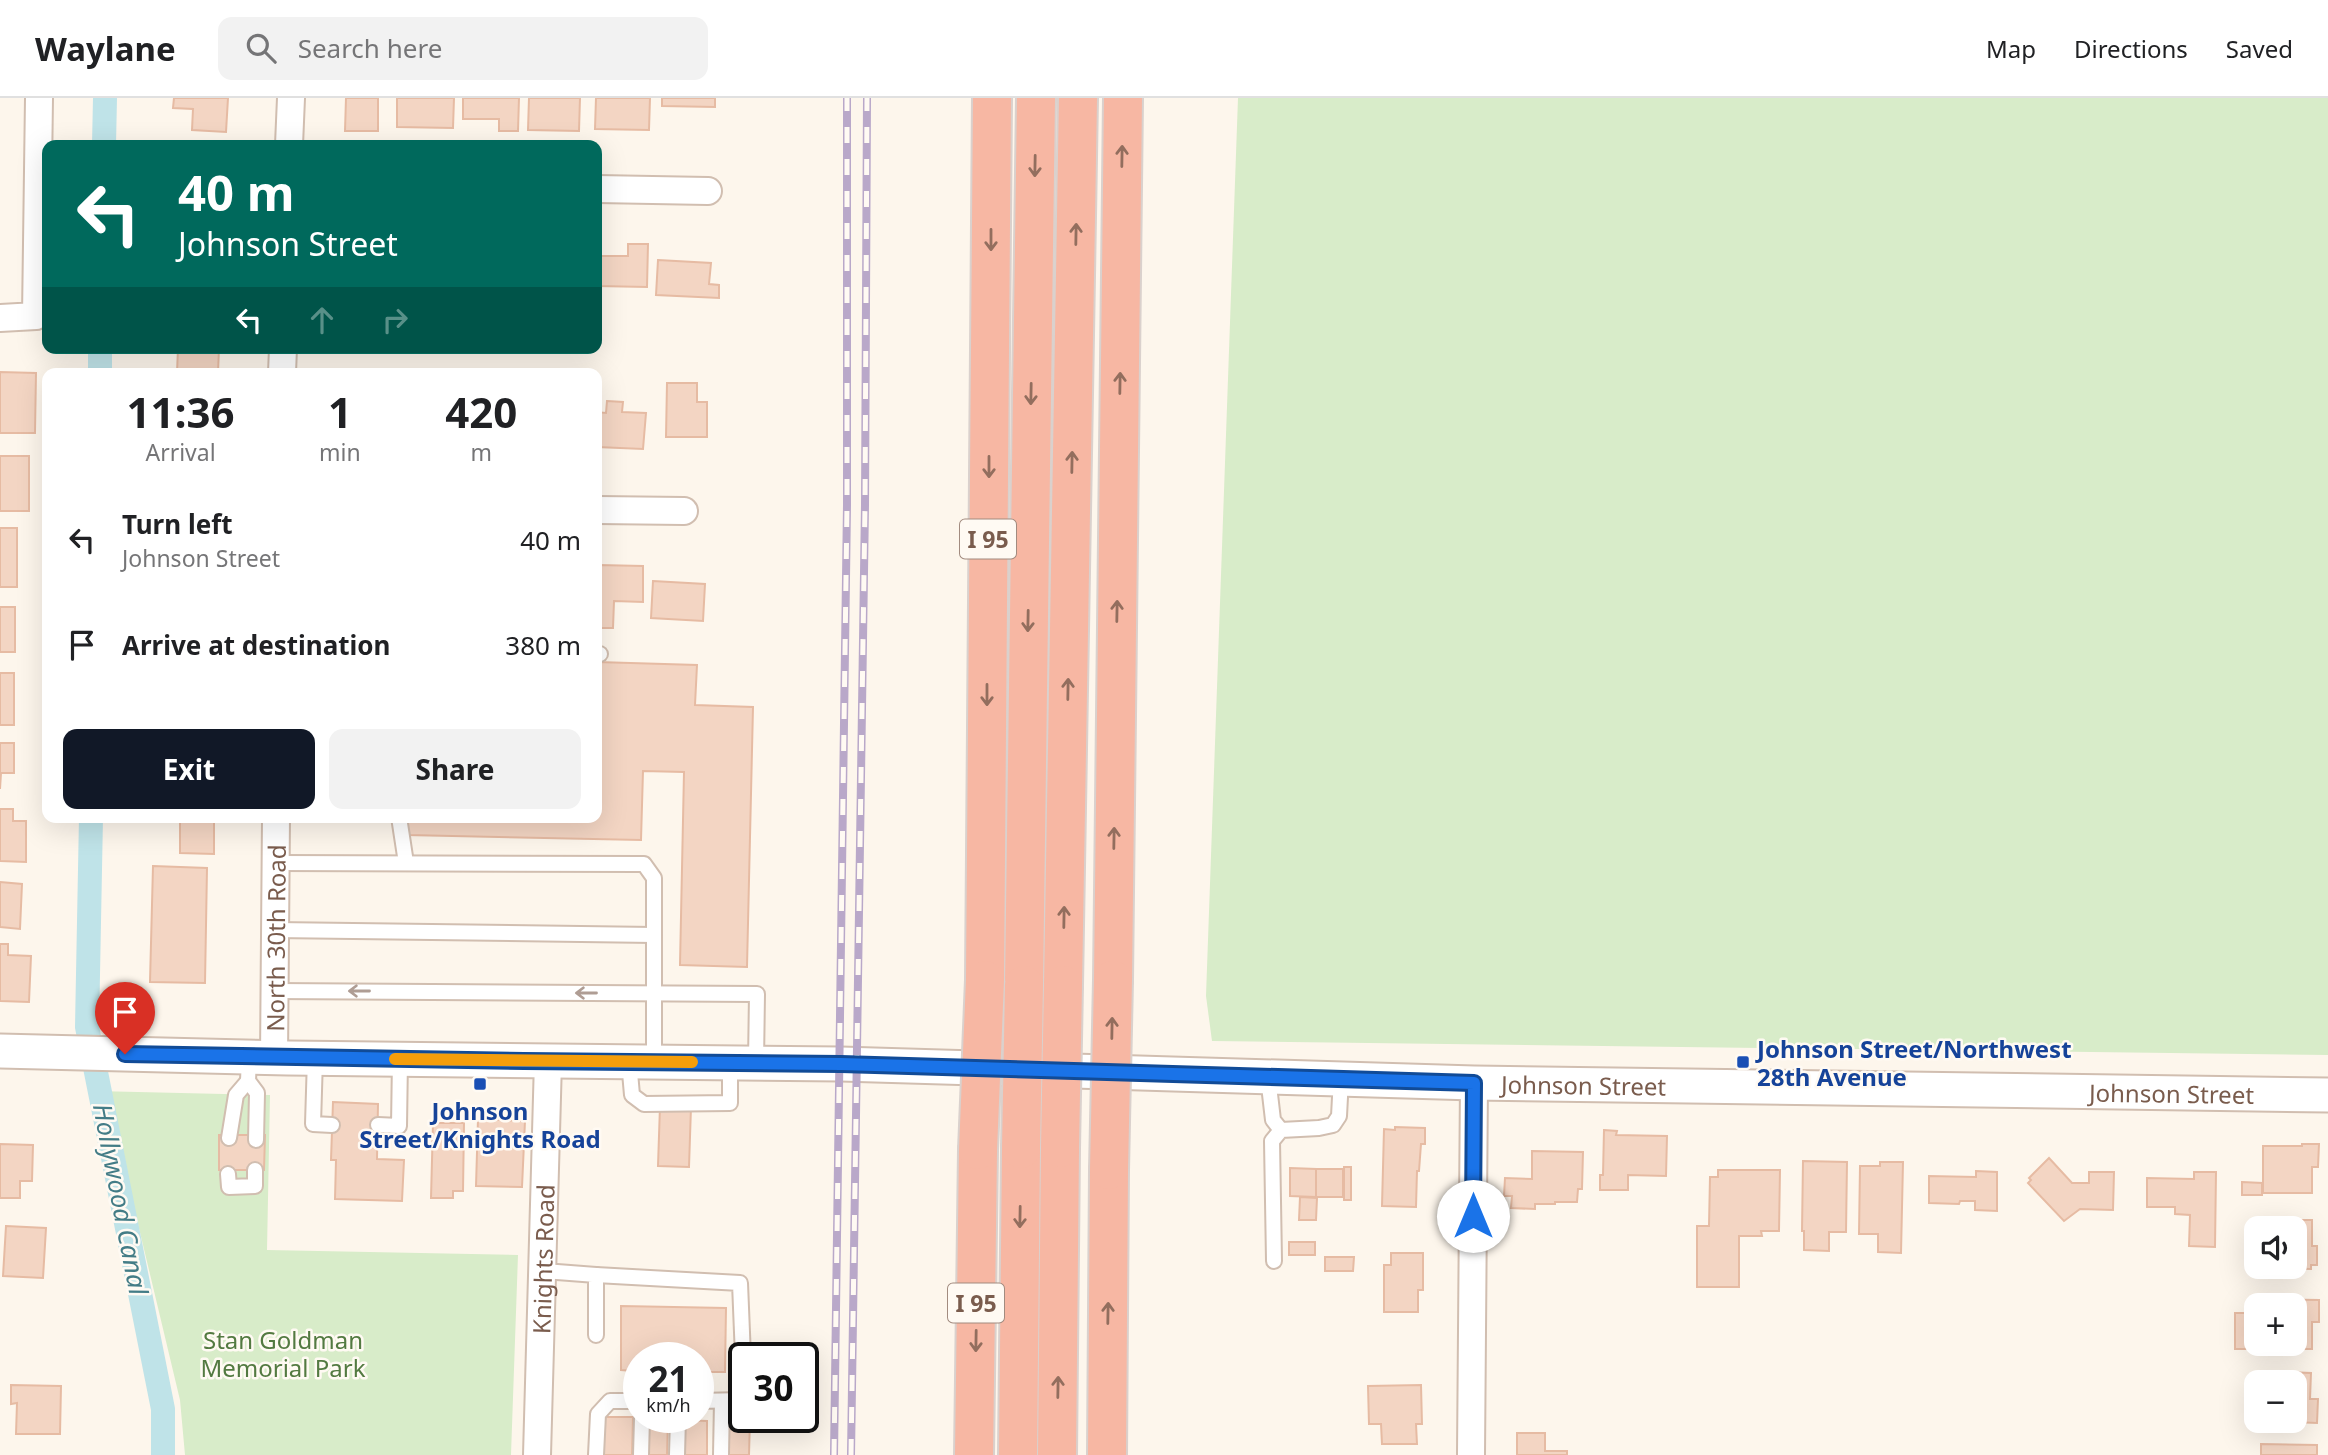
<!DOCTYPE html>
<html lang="en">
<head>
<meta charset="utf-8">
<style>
	:root { --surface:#fff; --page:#f2f2f2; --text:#202124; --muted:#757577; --line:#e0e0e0; --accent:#111827 }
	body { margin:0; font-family:"Noto Sans",sans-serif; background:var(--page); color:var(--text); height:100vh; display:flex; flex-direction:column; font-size:26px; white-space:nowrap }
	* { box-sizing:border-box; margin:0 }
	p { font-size:23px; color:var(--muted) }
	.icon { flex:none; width:38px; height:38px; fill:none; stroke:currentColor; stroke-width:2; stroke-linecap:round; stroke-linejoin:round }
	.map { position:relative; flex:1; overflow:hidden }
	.panel { position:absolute; left:42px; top:270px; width:560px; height:455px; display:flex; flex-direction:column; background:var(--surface); border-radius:14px; box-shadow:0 7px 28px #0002 }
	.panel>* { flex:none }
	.top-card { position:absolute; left:42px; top:42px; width:560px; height:214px; border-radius:14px; box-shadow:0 7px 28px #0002; background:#00695c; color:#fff; overflow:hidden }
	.buttons { position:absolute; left:2244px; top:1118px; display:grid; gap:14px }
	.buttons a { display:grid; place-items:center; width:63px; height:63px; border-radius:14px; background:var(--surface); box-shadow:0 7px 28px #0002; font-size:35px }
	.speed { position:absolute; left:623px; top:1244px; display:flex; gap:14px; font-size:35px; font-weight:700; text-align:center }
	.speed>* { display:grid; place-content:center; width:91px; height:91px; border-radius:50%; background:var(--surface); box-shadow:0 7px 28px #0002; line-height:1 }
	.speed small { font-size:18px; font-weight:400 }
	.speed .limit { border:4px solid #111; border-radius:10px; background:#fff; color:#111 }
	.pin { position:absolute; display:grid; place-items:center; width:60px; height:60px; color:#fff; margin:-72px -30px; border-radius:50% 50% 50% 0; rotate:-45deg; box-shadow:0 0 7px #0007 }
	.pin .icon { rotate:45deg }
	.me { position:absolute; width:77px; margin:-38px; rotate:0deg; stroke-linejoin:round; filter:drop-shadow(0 0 5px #0008) }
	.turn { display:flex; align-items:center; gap:24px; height:147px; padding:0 21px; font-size:32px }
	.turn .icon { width:91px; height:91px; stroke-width:2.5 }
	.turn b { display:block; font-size:49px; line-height:60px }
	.lanes { display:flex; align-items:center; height:66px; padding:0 21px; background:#0003; justify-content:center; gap:35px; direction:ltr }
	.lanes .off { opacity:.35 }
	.eta { display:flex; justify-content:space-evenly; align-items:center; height:119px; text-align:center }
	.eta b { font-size:42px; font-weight:700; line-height:49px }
	.button { display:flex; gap:14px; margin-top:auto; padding:14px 21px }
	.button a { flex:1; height:80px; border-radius:14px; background:var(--accent); color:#fff; font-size:28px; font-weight:700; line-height:80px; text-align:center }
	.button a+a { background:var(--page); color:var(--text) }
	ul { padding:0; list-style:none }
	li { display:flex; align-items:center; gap:21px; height:105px; padding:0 21px }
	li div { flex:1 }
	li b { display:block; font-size:26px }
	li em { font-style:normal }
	header { display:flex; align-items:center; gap:42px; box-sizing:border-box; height:98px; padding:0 35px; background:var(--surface); border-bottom:2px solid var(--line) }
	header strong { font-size:33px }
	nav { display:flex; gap:38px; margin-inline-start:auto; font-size:24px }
	.search { width:490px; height:63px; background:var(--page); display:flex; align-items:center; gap:18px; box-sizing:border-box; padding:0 24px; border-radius:14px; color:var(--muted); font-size:26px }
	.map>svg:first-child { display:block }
	.green { fill:#d8ecc9 }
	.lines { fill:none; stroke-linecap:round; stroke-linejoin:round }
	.canal { stroke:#bfe3e8; stroke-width:24 }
	.building { fill:#f3d5c3; stroke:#e6bba3; stroke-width:2 }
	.service-casing { stroke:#d1beb0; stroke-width:18 }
	.minor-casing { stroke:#d1beb0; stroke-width:30 }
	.tertiary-casing { stroke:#d1beb0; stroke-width:37 }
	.motorway-casing { stroke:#dad1cd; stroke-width:42 }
	.service { stroke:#fff; stroke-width:14 }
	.minor { stroke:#fff; stroke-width:26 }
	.tertiary { stroke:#fff; stroke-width:33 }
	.motorway { stroke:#f7b7a3; stroke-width:38 }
	.rail-casing { stroke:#b9a8c9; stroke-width:8 }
	.rail { stroke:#fffaf3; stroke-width:5; stroke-dasharray:16; stroke-linecap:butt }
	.motorway-bridge-casing { stroke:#dad1cd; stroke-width:42; stroke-linecap:butt }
	.motorway-bridge { stroke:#f7b7a3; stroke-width:38 }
	.oneway { stroke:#936e5e }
	.oneway2 { stroke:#af9d94 }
	.route-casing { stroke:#114b97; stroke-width:18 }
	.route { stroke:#1a73e8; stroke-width:12 }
	.slow { stroke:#f59e0b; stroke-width:12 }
	.transit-dot { fill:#1a4fb4; stroke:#fffaf3; stroke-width:2.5 }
	.labels { text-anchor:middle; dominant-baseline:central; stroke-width:5; stroke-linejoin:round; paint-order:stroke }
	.shield { fill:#fffaf3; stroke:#a28b7f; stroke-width:2 }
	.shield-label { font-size:23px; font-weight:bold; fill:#7a5c4d }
	.street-label { font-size:24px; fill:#7a5c4d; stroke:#fffaf3 }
	.transit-label { font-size:24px; font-weight:bold; fill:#164399; stroke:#fffaf3; text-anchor:start }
	.park-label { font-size:24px; fill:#537a41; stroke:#fffaf3 }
	.water-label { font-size:26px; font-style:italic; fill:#437c86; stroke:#fffaf3 }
</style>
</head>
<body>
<header>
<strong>Waylane</strong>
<div class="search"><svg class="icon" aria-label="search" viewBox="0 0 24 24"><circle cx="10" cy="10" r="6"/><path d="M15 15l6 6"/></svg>Search here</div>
<nav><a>Map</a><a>Directions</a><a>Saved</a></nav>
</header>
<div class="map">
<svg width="2328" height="1357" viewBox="0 0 2328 1357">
	<rect width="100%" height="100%" fill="#fdf6ec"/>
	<g class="green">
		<path d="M 1238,0 L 2328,0 L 2328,957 L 1212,943 L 1206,898 Z"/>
		<path d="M 95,993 L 270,997 L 267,1152 L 518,1157 L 511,1357 L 185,1357 L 180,1302 L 128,1084 L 101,1019 Z"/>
	</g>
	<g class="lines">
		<g class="canal">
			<path d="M 104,47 L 105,0"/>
			<path d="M 100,275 L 100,250"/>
			<path d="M 91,719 L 87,929 L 163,1311 L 163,1357"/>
		</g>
	</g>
	<g class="building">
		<path d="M 174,0 L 228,0 L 226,34 L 192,32 L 193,11 L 173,10 Z"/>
		<path d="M 346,0 L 378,0 L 378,33 L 345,33 Z"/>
		<path d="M 397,0 L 454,0 L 453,30 L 397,29 Z"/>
		<path d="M 463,0 L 519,0 L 518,33 L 499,33 L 499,21 L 463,21 Z"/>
		<path d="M 529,0 L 580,0 L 579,33 L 528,32 Z"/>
		<path d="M 596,0 L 650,0 L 649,32 L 595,31 Z"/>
		<path d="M 662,0 L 715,0 L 715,9 L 662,8 Z"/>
		<path d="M 628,146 L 648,146 L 647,189 L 597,188 L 597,158 L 628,158 Z"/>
		<path d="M 658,162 L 711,165 L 709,186 L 719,187 L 719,200 L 656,197 Z"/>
		<path d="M 178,250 L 219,250 L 218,275 L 177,275 Z"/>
		<path d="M 0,274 L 36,275 L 35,335 L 0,335 Z"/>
		<path d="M 667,285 L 697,285 L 697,304 L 707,304 L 707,339 L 666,339 Z"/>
		<path d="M 607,303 L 623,304 L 622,314 L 646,315 L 643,351 L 597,349 L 597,314 L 606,315 Z"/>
		<rect x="0" y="358" width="29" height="55"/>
		<rect x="0" y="430" width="17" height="59"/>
		<path d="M 598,467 L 643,468 L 643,504 L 614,503 L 613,530 L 598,530 Z"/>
		<path d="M 653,483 L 705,486 L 703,523 L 651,520 Z"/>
		<rect x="0" y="509" width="15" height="45"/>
		<path d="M 597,564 L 697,567 L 695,607 L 753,609 L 747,869 L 680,867 L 684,674 L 643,673 L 641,742 L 407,737 L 408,719 L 597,719 Z"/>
		<rect x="0" y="575" width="14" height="52"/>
		<path d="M 0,645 L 14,645 L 14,675 L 1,675 L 0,691 Z"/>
		<path d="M 0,711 L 13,711 L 13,723 L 26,723 L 26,764 L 0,763 Z"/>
		<path d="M 180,719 L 214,719 L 214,756 L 180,755 Z"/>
		<path d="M 153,768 L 207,770 L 205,885 L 150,884 Z"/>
		<path d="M 0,784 L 22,786 L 20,831 L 0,829 Z"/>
		<path d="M 0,846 L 8,846 L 8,857 L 31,858 L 29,904 L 0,903 Z"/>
		<path d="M 333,1004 L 378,1006 L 377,1061 L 404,1062 L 402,1103 L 335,1101 L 336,1062 L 331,1062 Z"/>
		<path d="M 660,1008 L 691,1009 L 689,1069 L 658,1068 Z"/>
		<path d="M 478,1021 L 525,1023 L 522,1089 L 476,1088 Z"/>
		<path d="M 433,1025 L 464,1025 L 463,1093 L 453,1093 L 453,1100 L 431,1100 Z"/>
		<path d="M 1395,1029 L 1425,1030 L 1425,1046 L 1421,1046 L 1419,1073 L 1417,1073 L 1416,1109 L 1382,1108 L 1384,1031 L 1395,1032 Z"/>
		<path d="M 1604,1032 L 1617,1033 L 1616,1037 L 1667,1038 L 1666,1078 L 1628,1077 L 1628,1092 L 1600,1092 L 1600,1077 L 1603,1077 Z"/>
		<path d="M 219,1037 L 265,1037 L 264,1072 L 219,1072 Z"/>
		<path d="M 0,1046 L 33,1047 L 32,1083 L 20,1083 L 20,1100 L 0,1100 Z"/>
		<path d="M 2302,1046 L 2319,1046 L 2318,1069 L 2312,1069 L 2312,1095 L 2263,1095 L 2263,1048 L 2302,1048 Z"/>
		<path d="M 1532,1053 L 1583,1054 L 1582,1091 L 1578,1091 L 1577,1104 L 1555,1104 L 1555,1106 L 1535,1106 L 1535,1111 L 1511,1110 L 1512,1098 L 1504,1098 L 1505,1080 L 1532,1081 Z"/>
		<path d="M 2049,1060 L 2072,1085 L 2089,1085 L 2089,1074 L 2114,1074 L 2113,1112 L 2080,1111 L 2064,1123 L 2028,1085 L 2031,1082 L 2029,1080 Z"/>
		<path d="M 1803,1063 L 1847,1064 L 1846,1134 L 1829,1134 L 1829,1153 L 1804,1152 L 1804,1133 L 1802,1133 Z"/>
		<path d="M 1880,1064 L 1903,1064 L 1901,1155 L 1878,1154 L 1878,1136 L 1859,1136 L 1860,1068 L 1880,1068 Z"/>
		<rect x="1344" y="1069" width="7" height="33"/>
		<path d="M 1290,1070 L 1316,1071 L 1316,1099 L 1290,1098 Z"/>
		<rect x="1316" y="1071" width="27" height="28"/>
		<path d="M 1718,1072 L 1780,1072 L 1779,1133 L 1761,1133 L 1762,1138 L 1739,1138 L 1739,1189 L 1697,1189 L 1697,1128 L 1709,1128 L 1710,1079 L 1718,1079 Z"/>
		<path d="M 1976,1073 L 1997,1074 L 1997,1113 L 1975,1112 L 1975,1103 L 1960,1103 L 1959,1106 L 1929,1105 L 1929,1078 L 1976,1079 Z"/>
		<path d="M 2194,1074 L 2216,1074 L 2215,1149 L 2189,1148 L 2190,1117 L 2175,1116 L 2175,1109 L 2147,1109 L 2147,1080 L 2194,1081 Z"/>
		<path d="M 2242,1084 L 2262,1085 L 2262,1097 L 2242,1097 Z"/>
		<path d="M 1300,1099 L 1317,1100 L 1316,1122 L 1299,1122 Z"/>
		<path d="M 2264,1122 L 2312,1122 L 2312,1148 L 2317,1148 L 2317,1167 L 2311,1167 L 2311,1171 L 2263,1170 L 2294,1169 L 2294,1130 L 2264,1130 Z"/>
		<path d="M 6,1128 L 46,1130 L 43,1180 L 3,1178 Z"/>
		<rect x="1289" y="1144" width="26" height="13"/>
		<path d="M 1391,1155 L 1423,1155 L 1423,1192 L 1418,1192 L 1418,1214 L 1384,1214 L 1384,1167 L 1391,1167 Z"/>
		<path d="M 1325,1159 L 1354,1159 L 1353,1173 L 1325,1173 Z"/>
		<path d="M 2263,1201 L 2319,1202 L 2319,1224 L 2312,1224 L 2312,1251 L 2235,1251 L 2235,1215 L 2247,1215 L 2247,1212 L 2256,1212 L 2256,1246 L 2294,1246 L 2294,1208 L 2263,1208 Z"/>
		<path d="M 621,1208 L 726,1210 L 725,1274 L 698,1274 L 698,1260 L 639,1260 L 639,1285 L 634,1285 L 634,1273 L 621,1272 Z"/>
		<path d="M 2261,1273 L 2311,1275 L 2310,1301 L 2318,1301 L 2317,1325 L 2262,1323 L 2294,1323 L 2294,1284 L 2261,1284 Z"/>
		<path d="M 11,1287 L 61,1288 L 60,1336 L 16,1336 L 17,1305 L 11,1306 Z"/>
		<path d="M 1421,1287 L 1422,1326 L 1416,1326 L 1417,1346 L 1382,1346 L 1381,1326 L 1369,1326 L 1368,1288 Z"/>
		<path d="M 727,1309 L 744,1309 L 744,1320 L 750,1320 L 749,1357 L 726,1357 Z"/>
		<path d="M 599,1319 L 633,1319 L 632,1357 L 598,1357 Z"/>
		<path d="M 644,1321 L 668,1321 L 667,1357 L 643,1357 Z"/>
		<path d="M 678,1322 L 707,1323 L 707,1357 L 678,1357 Z"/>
		<path d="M 1517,1335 L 1545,1335 L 1545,1353 L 1567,1353 L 1567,1357 L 1517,1357 Z"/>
		<path d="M 2261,1346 L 2317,1347 L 2317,1357 L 2261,1357 Z"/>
	</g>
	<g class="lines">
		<g class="service-casing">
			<g id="service">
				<path d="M 597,556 L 600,556"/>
				<path d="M 399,719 L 406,765"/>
				<path d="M 276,765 L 644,766 L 654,780 L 654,964"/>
				<path d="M 275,832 L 654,837"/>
				<path d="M 274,893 L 757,896 L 756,964"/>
				<path d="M 249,959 L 248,983 L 257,995 L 256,1042"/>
				<path d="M 315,960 L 313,1026 L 332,1027"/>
				<path d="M 629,963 L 632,997 L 644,1006 L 730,1005 L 730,965"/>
				<path d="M 1268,979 L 1273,1022 L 1281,1032"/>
				<path d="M 378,1027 L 399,1028 L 400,961"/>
				<path d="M 229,1040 L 236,997 L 248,983"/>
				<path d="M 228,1076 L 229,1089 L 255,1088 L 255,1072"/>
				<path d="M 1274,1163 L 1272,1043 L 1281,1032 L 1319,1030 L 1333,1027 L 1339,1018 L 1341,980"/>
				<path d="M 544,1173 L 596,1177 L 596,1237"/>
				<path d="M 596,1177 L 740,1185 L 744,1284"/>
				<path d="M 698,1303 L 744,1302"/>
				<path d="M 596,1357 L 598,1316 L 610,1303 L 639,1303"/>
				<path d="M 641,1357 L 642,1320"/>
				<path d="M 677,1357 L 678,1320"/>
				<path d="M 721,1357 L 722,1303"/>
			</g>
		</g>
		<g class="minor-casing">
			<g id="minor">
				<path d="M 289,47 L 291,0"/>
				<path d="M 597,91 L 708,93"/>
				<path d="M 0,220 L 36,218 L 39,0"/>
				<path d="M 282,275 L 283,250"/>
				<path d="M 597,412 L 684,413"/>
				<path id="s1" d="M 274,959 L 276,719"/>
				<path id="s2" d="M 537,1357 L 548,963"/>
				<path d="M 1471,1357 L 1474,985"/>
			</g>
		</g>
		<g class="tertiary-casing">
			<g id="tertiary">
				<path id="s3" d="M 0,953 L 288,960 L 841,966 L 1474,985 L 2328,997"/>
			</g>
		</g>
		<g class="motorway-casing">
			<g id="motorway">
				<path d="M 985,882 L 992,0"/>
				<path d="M 1113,882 L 1123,0"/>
				<path d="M 1024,887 L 1036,0"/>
				<path d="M 1063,887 L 1078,0"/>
				<path d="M 974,1357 L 978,1052"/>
				<path d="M 1018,1357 L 1021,1051"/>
				<path d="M 1057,1357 L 1060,1050"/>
				<path d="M 1107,1357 L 1109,1072"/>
			</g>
		</g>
		<use href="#service" class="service"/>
		<use href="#minor" class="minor"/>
		<use href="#tertiary" class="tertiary"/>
		<use href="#motorway" class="motorway"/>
		<g class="rail-casing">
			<g id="rail">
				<path d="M 834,1357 L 847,407 L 847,0"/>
				<path d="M 851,1357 L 865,407 L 867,0"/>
			</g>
		</g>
		<use href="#rail" class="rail"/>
		<g class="motorway-bridge-casing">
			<g id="motorway-bridge">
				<path d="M 1060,1050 L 1063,887"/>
				<path d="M 1021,1051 L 1024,887"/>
				<path d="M 978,1052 L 985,882"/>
				<path d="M 1109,1072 L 1113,882"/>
			</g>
		</g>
		<use href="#motorway-bridge" class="motorway-bridge"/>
	</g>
	<defs><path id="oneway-shaft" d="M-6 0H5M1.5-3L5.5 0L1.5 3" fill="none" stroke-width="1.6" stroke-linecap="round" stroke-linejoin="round" transform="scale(1.75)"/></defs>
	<g class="oneway">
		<use href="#oneway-shaft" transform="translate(1122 58) rotate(-89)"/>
		<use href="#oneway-shaft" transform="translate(1035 68) rotate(91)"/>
		<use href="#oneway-shaft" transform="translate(1076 136) rotate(-89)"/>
		<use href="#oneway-shaft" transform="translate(991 142) rotate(90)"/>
		<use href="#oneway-shaft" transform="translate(1120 285) rotate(-89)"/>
		<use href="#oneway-shaft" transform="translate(1031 296) rotate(91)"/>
		<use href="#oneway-shaft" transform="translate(1072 364) rotate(-89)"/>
		<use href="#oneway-shaft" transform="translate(989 369) rotate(90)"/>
		<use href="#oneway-shaft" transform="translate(1117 513) rotate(-89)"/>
		<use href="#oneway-shaft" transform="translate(1028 523) rotate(91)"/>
		<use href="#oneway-shaft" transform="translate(1068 591) rotate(-89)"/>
		<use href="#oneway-shaft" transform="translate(987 597) rotate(90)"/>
		<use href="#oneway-shaft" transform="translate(1114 740) rotate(-89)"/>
		<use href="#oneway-shaft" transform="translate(1064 819) rotate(-89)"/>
		<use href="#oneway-shaft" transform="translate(1112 930) rotate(-89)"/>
		<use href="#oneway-shaft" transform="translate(1020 1119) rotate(91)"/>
		<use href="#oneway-shaft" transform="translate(1108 1215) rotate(-89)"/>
		<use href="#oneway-shaft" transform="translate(976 1243) rotate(91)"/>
		<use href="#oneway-shaft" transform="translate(1058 1289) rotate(-89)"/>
	</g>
	<g class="oneway2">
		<use href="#oneway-shaft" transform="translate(359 893) rotate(-180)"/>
		<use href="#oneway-shaft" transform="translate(586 895) rotate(-180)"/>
	</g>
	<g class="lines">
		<g class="route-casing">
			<path id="route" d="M 125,956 L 524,963 L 841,966 L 1474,985 L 1473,1118"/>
		</g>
		<use href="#route" class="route"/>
		<path class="slow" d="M 395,961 L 692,964"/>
	</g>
	<g class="transit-dot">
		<rect x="1736" y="957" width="14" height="14" rx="3.5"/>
		<rect x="473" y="979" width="14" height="14" rx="3.5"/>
	</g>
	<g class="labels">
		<g class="shield">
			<rect x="960" y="421.5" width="56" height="39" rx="5"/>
			<rect x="948" y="1185.5" width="56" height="39" rx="5"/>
		</g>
		<g class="shield-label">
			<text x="988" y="441">I 95</text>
			<text x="976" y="1205">I 95</text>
		</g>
		<g class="street-label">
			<text stroke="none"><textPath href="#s1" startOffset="119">North 30th Road</textPath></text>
			<text stroke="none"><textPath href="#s3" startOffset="1584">Johnson Street</textPath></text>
			<text stroke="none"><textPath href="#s3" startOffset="2172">Johnson Street</textPath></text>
			<text stroke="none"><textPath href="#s2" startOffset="196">Knights Road</textPath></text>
		</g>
		<g class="transit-label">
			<text x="1757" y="950">Johnson Street/Northwest<tspan x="1757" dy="28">28th Avenue</tspan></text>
			<text x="480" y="1012" text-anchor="middle">Johnson<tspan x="480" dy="28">Street/Knights Road</tspan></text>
		</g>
		<g class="park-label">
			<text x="283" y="1241">Stan Goldman<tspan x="283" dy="28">Memorial Park</tspan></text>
		</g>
		<g class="water-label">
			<text transform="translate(121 1101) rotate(79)">Hollywood Canal</text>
		</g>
	</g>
</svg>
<div class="buttons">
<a><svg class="icon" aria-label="sound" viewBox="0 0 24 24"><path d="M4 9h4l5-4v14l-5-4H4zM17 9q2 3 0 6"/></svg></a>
<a>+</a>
<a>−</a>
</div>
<div class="speed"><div>21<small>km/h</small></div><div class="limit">30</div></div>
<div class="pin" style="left:125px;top:956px;background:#d93025"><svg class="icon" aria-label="arrive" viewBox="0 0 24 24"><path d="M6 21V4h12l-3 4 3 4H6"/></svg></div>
<svg class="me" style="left:1473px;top:1118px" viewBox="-20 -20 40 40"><circle r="19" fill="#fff"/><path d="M0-13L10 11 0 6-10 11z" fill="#1a73e8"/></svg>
<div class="top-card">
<div class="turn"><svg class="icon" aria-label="left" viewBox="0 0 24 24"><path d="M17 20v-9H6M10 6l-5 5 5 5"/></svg><div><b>40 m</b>Johnson Street</div></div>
<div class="lanes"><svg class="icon" aria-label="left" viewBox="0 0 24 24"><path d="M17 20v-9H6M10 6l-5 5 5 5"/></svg><svg class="icon off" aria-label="ahead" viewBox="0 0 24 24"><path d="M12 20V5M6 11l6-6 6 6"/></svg><svg class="icon off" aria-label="right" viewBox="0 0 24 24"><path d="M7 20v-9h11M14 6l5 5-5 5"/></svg></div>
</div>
<section class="panel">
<div class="eta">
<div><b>11:36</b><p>Arrival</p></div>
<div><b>1</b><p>min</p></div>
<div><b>420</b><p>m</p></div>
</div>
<ul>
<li><svg class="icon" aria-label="left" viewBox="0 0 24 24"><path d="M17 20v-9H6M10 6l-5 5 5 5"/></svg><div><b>Turn left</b><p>Johnson Street</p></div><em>40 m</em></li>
<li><svg class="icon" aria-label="arrive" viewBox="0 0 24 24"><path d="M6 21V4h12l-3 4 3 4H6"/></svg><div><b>Arrive at destination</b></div><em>380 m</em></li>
</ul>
<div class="button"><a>Exit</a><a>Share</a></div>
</section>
</div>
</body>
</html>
